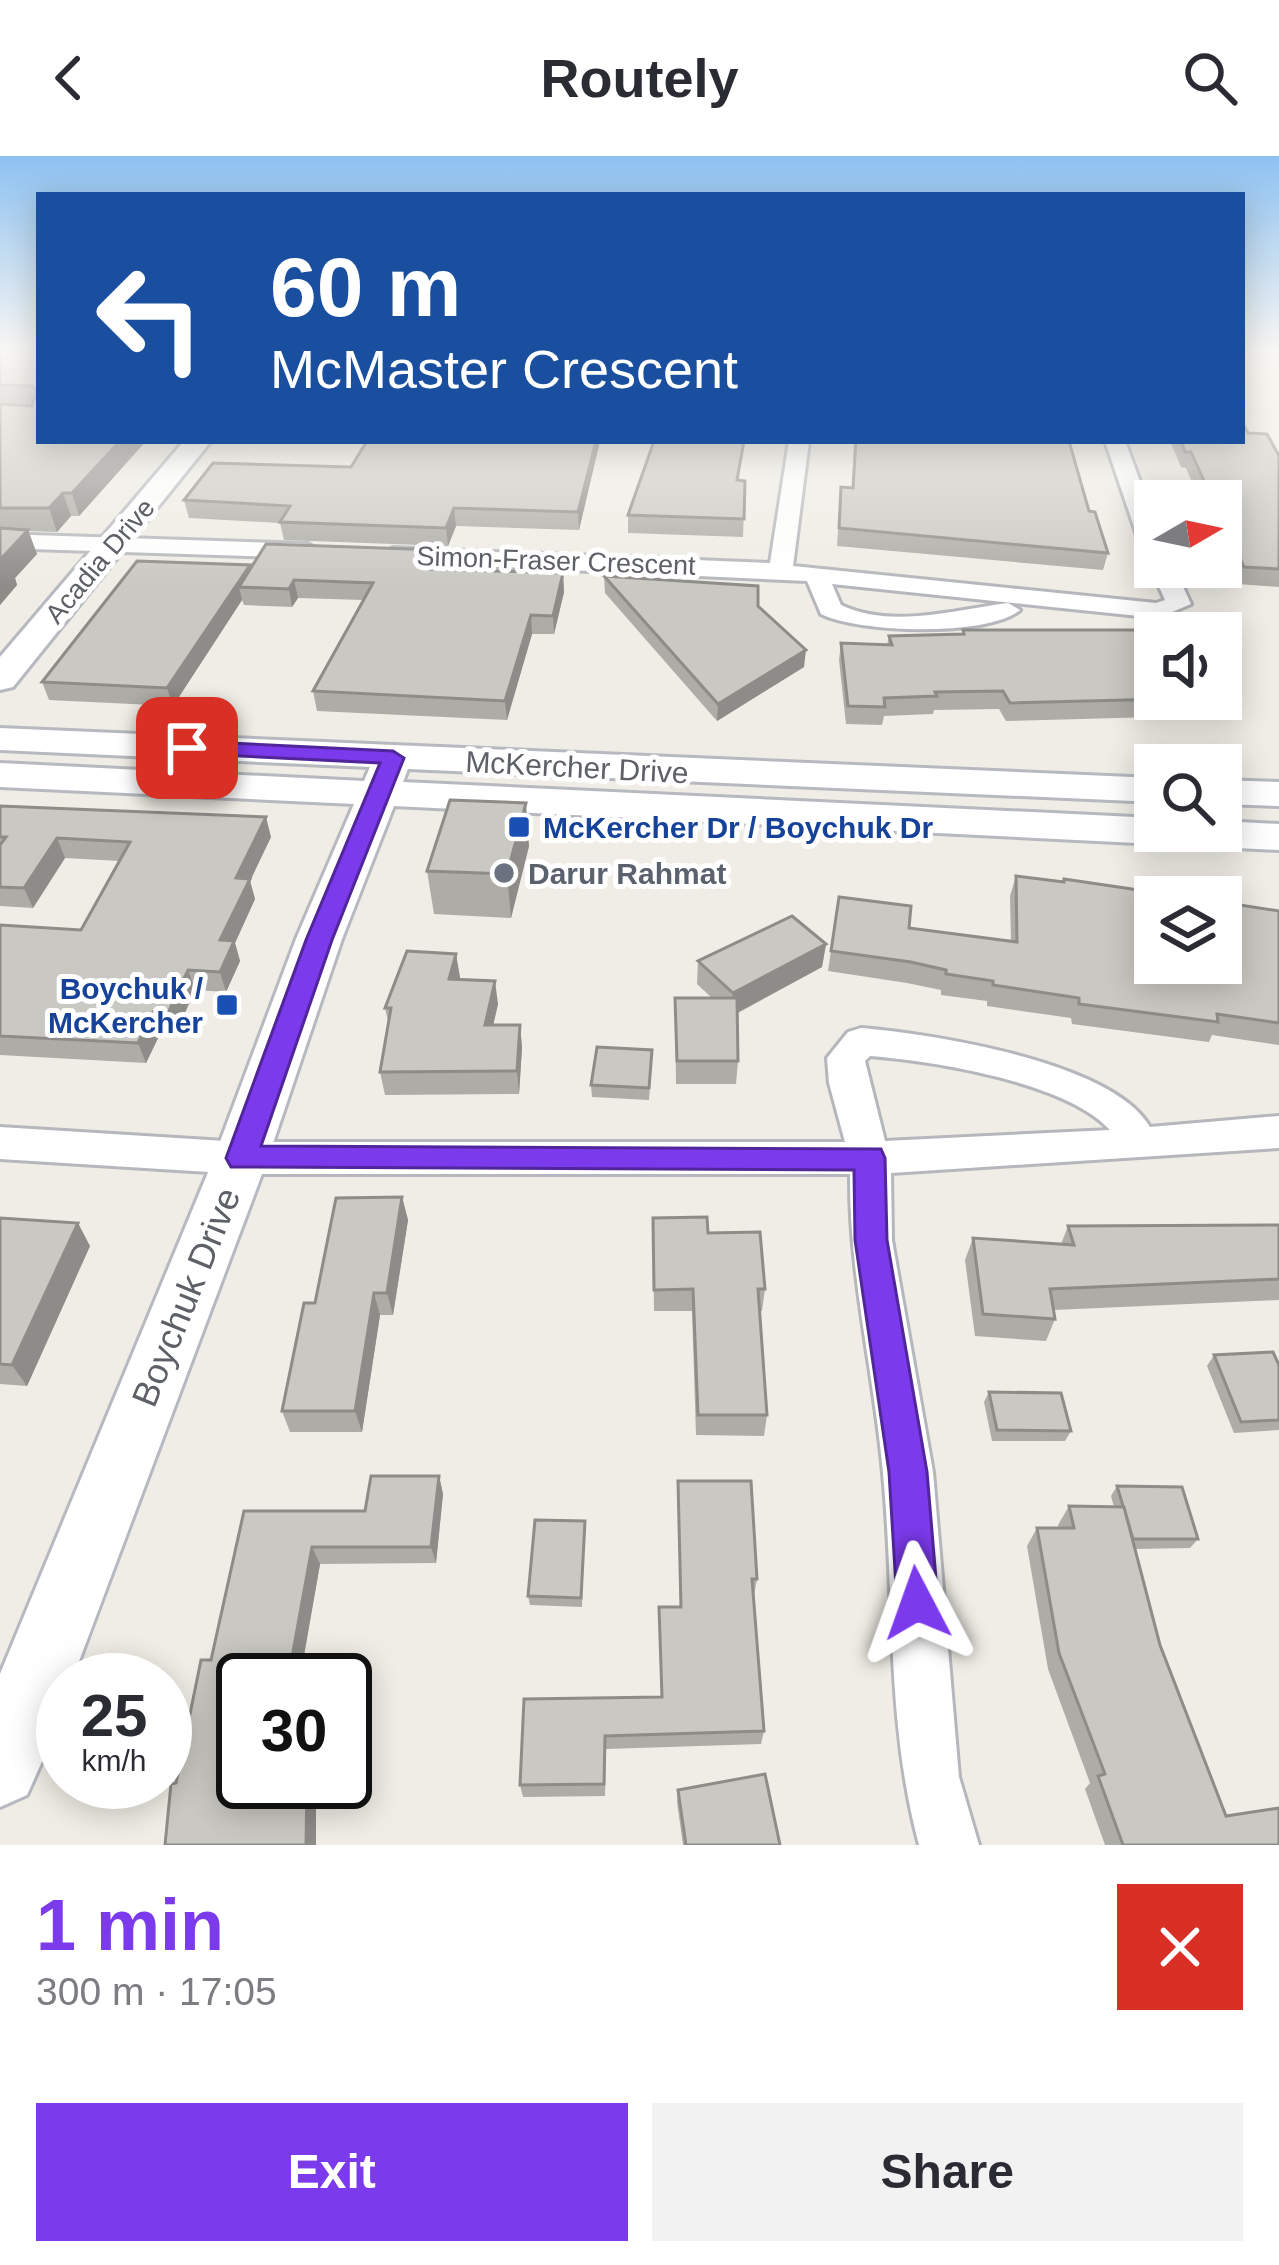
<!DOCTYPE html>
<html lang="en">
<head>
<meta charset="utf-8">
<style>
	:root { --surface:#fff; --page:#f2f2f3; --text:#2b2b33; --muted:#7c7c81; --accent:#7c3aed }
	body { margin:0; font-family:Helvetica,sans-serif; background:var(--page); color:var(--text); height:100vh; display:flex; flex-direction:column; font-size:45px; white-space:nowrap }
	* { box-sizing:border-box; margin:0 }
	p { font-size:39px; color:var(--muted) }
	.icon { flex:none; width:66px; height:66px; fill:none; stroke:currentColor; stroke-width:2; stroke-linecap:round; stroke-linejoin:round }
	.map { position:relative; height:1689px; overflow:hidden }
	.details { display:flex; flex-direction:column; background:var(--surface); flex:1 }
	.details>* { flex:none }
	.guide { position:absolute; left:36px; top:36px; width:1209px; height:252px; border-radius:0px; box-shadow:0 6px 30px #0003; background:#1a4fa0; color:#fff; overflow:hidden }
	.needle { width:78px; rotate:81deg }
	.tools { position:absolute; left:1134px; top:324px; display:grid; gap:24px }
	.tools a { display:grid; place-items:center; width:108px; height:108px; border-radius:0px; background:var(--surface); box-shadow:0 6px 30px #0003; font-size:60px }
	.speed { position:absolute; left:36px; top:1497px; display:flex; gap:24px; font-size:60px; font-weight:700; text-align:center }
	.speed>* { display:grid; place-content:center; width:156px; height:156px; border-radius:50%; background:var(--surface); box-shadow:0 6px 30px #0003; line-height:1 }
	.speed small { font-size:30px; font-weight:400 }
	.speed .limit { border:6px solid #111; border-radius:18px; background:#fff; color:#111 }
	.pin { position:absolute; display:grid; place-items:center; width:102px; height:102px; color:#fff; margin:-51px; border-radius:24px; box-shadow:0 6px 18px #0006 }
	.me { position:absolute; width:132px; margin:-66px; rotate:356deg; stroke-linejoin:round; filter:drop-shadow(0 0 9px #0008) }
	.turn { display:flex; align-items:center; gap:42px; height:252px; padding:0 36px; font-size:54px }
	.turn .icon { width:156px; height:156px; stroke-width:2.5 }
	.turn b { display:block; font-size:84px; line-height:102px }
	.round { display:grid; place-items:center; flex:none; width:126px; height:126px; border-radius:0px; background:var(--page) }
	.summary { display:flex; align-items:center; justify-content:space-between; height:204px; padding:0 36px }
	h1 { font-size:72px; font-weight:700; line-height:90px; color:var(--accent) }
	.action { display:flex; gap:24px; margin-top:auto; padding:24px 36px }
	.action a { flex:1; height:138px; border-radius:0px; background:var(--accent); color:#fff; font-size:48px; font-weight:700; line-height:138px; text-align:center }
	.action a+a { background:var(--page); color:var(--text) }
	header { display:flex; justify-content:space-between; align-items:center; height:156px; padding:0 36px; background:var(--surface); font-size:54px; font-weight:700 }
	.map>svg:first-child { display:block }
	.lines { fill:none; stroke-linecap:round; stroke-linejoin:round }
	.street-casing { stroke:#b6b7bc; stroke-width:6 }
	.secondary-casing { stroke:#b6b9bf; stroke-width:6 }
	.street { fill:#fff; fill-rule:evenodd }
	.secondary { fill:#fff; fill-rule:evenodd }
	.wall { fill:#aeaca7 }
	.shaded-wall { fill:#8d8c88 }
	.building { fill:#cac8c2; stroke:#8d8c88; stroke-width:3 }
	.route { fill:#7c3aed; stroke:#51269a; stroke-width:3 }
	.transit-dot { fill:#1a4fb4; stroke:#fff; stroke-width:4.5 }
	.worship-dot { fill:#6b7280; stroke:#fff; stroke-width:4.5 }
	.labels { text-anchor:middle; dominant-baseline:central; stroke-width:10; stroke-linejoin:round; paint-order:stroke }
	.far-street-label { font-size:27px; fill:#5d6066; stroke:#fff }
	.street-label { font-size:30px; fill:#5d6066; stroke:#fff }
	.transit-label { font-size:30px; font-weight:bold; fill:#164399; stroke:#fff; text-anchor:start }
	.worship-label { font-size:30px; font-weight:bold; fill:#5b616d; stroke:#fff; text-anchor:start }
	.near-street-label { font-size:36px; fill:#5d6066; stroke:#fff }
</style>
</head>
<body>
<header><svg class="icon" aria-label="back" viewBox="0 0 24 24"><path d="M15 5l-7 7 7 7"/></svg>Routely<svg class="icon" aria-label="search" viewBox="0 0 24 24"><circle cx="10" cy="10" r="6"/><path d="M15 15l6 6"/></svg></header>
<div class="map">
<svg width="1279" height="1689" viewBox="0 0 1279 1689">
	<rect width="100%" height="100%" fill="#efede5"/>
	<g class="lines">
		<g class="street-casing">
			<g id="street">
				<path d="M 789,285 L 809,285 L 793,410 L 1156,447 L 1165,444 L 1150,411 L 1155,406 L 1155,411 L 1174,411 L 1191,448 L 1158,462 L 832,428 L 841,449 C 891,473 955,454 1008,447 L 1020,454 C 989,481 859,477 821,458 L 807,425 L 393,406 L 381,399 L 393,392 L 770,407 Z"/>
				<path d="M 1105,285 L 1125,285 L 1155,366 L 1155,404 L 1143,397 Z"/>
				<path d="M 0,378 L 308,388 L 320,395 L 308,402 L 0,392 Z"/>
				<path d="M 861,872 C 933,878 1113,906 1150,971 L 1279,960 L 1279,992 L 891,1017 L 892,1084 L 933,1316 L 959,1621 L 979,1689 L 919,1689 C 886,1567 895,1442 883,1317 C 874,1217 849,1120 850,1018 L 241,1018 L 0,1003 L 0,971 L 241,986 L 845,986 L 829,927 L 827,902 L 848,876 ZM 870,900 C 933,905 1066,926 1110,974 L 885,985 L 865,905 Z"/>
			</g>
		</g>
		<g class="secondary-casing">
			<g id="secondary">
				<path d="M 184,285 L 211,285 L 13,531 L 0,534 L 0,501 Z"/>
				<path d="M 0,572 L 1155,622 L 1155,646 L 408,613 L 403,626 L 1155,662 L 1155,675 L 1221,675 L 1221,665 L 1279,668 L 1279,694 L 394,650 L 342,783 L 268,1002 L 72,1524 L 63,1524 C 63,1564 43,1603 27,1639 L 0,1651 L 0,1518 L 214,1002 L 296,783 L 354,648 L 0,631 L 0,607 L 364,625 L 370,611 L 0,594 Z"/>
				<path d="M 1221,624 L 1279,626 L 1279,650 L 1221,648 Z"/>
			</g>
		</g>
		<use href="#street" class="street"/>
		<use href="#secondary" class="secondary"/>
	</g>
	<g class="wall">
		<path d="M 0,194 L 146,285 L 79,360 L 71,360 L 57,376 L 28,375 L 37,398 L 15,422 L 17,429 L 0,449 Z"/>
		<path d="M 1248,277 L 1279,300 L 1279,431 L 1237,428 L 1221,391 L 1221,345 L 1200,345 L 1186,312 L 1181,311 L 1170,285 L 1242,285 Z"/>
		<path d="M 600,285 L 579,374 L 456,370 L 448,390 L 284,384 L 280,367 L 189,362 L 184,344 L 351,311 Z"/>
		<path d="M 854,285 L 1069,285 L 1089,355 L 1108,397 L 1103,414 L 837,390 L 841,331 L 852,332 Z"/>
		<path d="M 745,325 L 743,381 L 628,377 L 628,359 Z"/>
		<path d="M 251,412 L 440,413 L 563,417 L 564,436 L 554,478 L 532,478 L 507,564 L 317,555 L 313,535 L 363,444 L 298,442 L 292,451 L 244,449 L 242,444 L 173,550 L 49,544 L 42,526 Z"/>
		<path d="M 604,420 L 804,511 L 717,565 L 605,437 Z"/>
		<path d="M 963,474 L 1199,543 L 1193,560 L 1006,565 L 999,553 L 934,554 L 933,558 L 884,560 L 882,569 L 846,568 L 839,504 L 841,487 L 887,489 L 889,480 L 962,478 Z"/>
		<path d="M 0,650 L 271,681 L 250,725 L 255,743 L 235,787 L 240,805 L 226,836 L 195,834 L 176,877 L 161,876 L 146,907 L 0,899 L 0,769 L 81,774 L 120,705 L 65,702 L 33,752 L 0,750 Z"/>
		<path d="M 529,690 L 511,762 L 434,758 L 427,715 Z"/>
		<path d="M 1016,720 L 1062,726 L 1064,723 L 1279,755 L 1279,889 L 1212,879 L 1209,886 L 1072,868 L 1071,862 L 987,850 L 987,845 L 941,839 L 941,834 L 907,827 L 828,815 L 839,741 L 909,772 L 1011,786 L 1010,740 Z"/>
		<path d="M 826,788 L 822,811 L 738,857 L 738,905 L 736,928 L 676,928 L 675,842 L 712,842 L 697,828 L 698,805 Z"/>
		<path d="M 456,798 L 459,823 L 498,848 L 493,869 L 520,869 L 522,892 L 519,938 L 385,939 L 380,916 L 389,869 L 385,852 Z"/>
		<path d="M 652,905 L 649,944 L 592,941 L 591,929 Z"/>
		<path d="M 402,1041 L 408,1064 L 393,1159 L 380,1159 L 362,1276 L 290,1276 L 282,1255 L 315,1147 Z"/>
		<path d="M 0,1062 L 90,1090 L 27,1230 L 0,1228 Z"/>
		<path d="M 653,1062 L 708,1077 L 765,1133 L 762,1155 L 759,1155 L 767,1259 L 764,1280 L 696,1279 L 692,1155 L 654,1155 Z"/>
		<path d="M 1279,1069 L 1279,1144 L 1054,1154 L 1055,1163 L 1046,1185 L 975,1180 L 965,1104 L 973,1082 L 1061,1088 L 1068,1070 Z"/>
		<path d="M 1214,1199 L 1279,1209 L 1279,1274 L 1234,1277 L 1207,1210 Z"/>
		<path d="M 989,1236 L 1071,1275 L 1065,1285 L 992,1285 L 984,1246 Z"/>
		<path d="M 439,1320 L 443,1338 L 436,1407 L 320,1408 L 304,1500 L 306,1500 L 315,1515 L 243,1524 L 316,1626 L 316,1689 L 165,1689 L 176,1627 L 211,1504 L 244,1355 L 365,1355 Z"/>
		<path d="M 678,1325 L 757,1423 L 754,1439 L 764,1575 L 761,1588 L 606,1593 L 605,1640 L 523,1641 L 520,1629 L 661,1541 L 659,1451 L 680,1451 Z"/>
		<path d="M 1117,1330 L 1198,1383 L 1190,1392 L 1135,1393 L 1160,1489 L 1226,1660 L 1279,1689 L 1105,1689 L 1085,1633 L 1090,1627 L 1048,1513 L 1027,1390 L 1037,1372 L 1059,1372 L 1058,1369 L 1069,1350 L 1114,1351 L 1111,1340 Z"/>
		<path d="M 585,1365 L 582,1451 L 530,1449 L 528,1440 Z"/>
		<path d="M 678,1634 L 780,1689 L 683,1689 L 677,1646 Z"/>
	</g>
	<g class="shaded-wall">
		<path d="M 120,285 L 146,285 L 79,360 L 72,337 Z"/>
		<path d="M 596,285 L 600,285 L 579,374 L 578,356 Z"/>
		<path d="M 63,337 L 71,360 L 57,376 L 49,352 Z"/>
		<path d="M 454,352 L 456,370 L 448,390 L 446,372 Z"/>
		<path d="M 28,374 L 37,398 L 15,422 L 17,429 L 0,449 L 0,404 Z"/>
		<path d="M 438,394 L 440,412 L 430,413 Z"/>
		<path d="M 250,409 L 254,426 L 239,431 L 242,444 L 173,550 L 167,532 Z"/>
		<path d="M 563,417 L 564,436 L 554,478 L 553,460 Z"/>
		<path d="M 294,424 L 298,442 L 292,451 L 289,433 Z"/>
		<path d="M 531,459 L 532,478 L 507,564 L 505,545 Z"/>
		<path d="M 806,494 L 804,511 L 717,565 L 718,548 Z"/>
		<path d="M 526,647 L 529,690 L 511,762 L 507,718 Z"/>
		<path d="M 266,661 L 271,681 L 250,725 L 255,743 L 235,787 L 240,805 L 226,836 L 220,816 L 220,784 L 236,722 Z"/>
		<path d="M 57,682 L 65,702 L 33,752 L 24,732 Z"/>
		<path d="M 826,788 L 822,811 L 731,860 L 733,837 Z"/>
		<path d="M 456,798 L 460,821 L 453,846 L 449,823 Z"/>
		<path d="M 188,814 L 195,834 L 176,877 L 168,857 Z"/>
		<path d="M 495,825 L 498,848 L 488,892 L 485,869 Z"/>
		<path d="M 153,856 L 161,876 L 146,907 L 138,887 Z"/>
		<path d="M 520,869 L 522,892 L 519,938 L 517,915 Z"/>
		<path d="M 402,1041 L 408,1064 L 393,1159 L 387,1137 Z"/>
		<path d="M 78,1067 L 90,1090 L 27,1230 L 12,1209 Z"/>
		<path d="M 374,1137 L 380,1159 L 362,1276 L 355,1255 Z"/>
		<path d="M 439,1320 L 443,1338 L 436,1407 L 431,1391 Z"/>
		<path d="M 312,1391 L 320,1408 L 301,1516 L 292,1501 Z"/>
		<path d="M 306,1500 L 315,1515 L 313,1524 L 303,1524 Z"/>
		<path d="M 307,1626 L 316,1626 L 316,1689 L 306,1689 Z"/>
	</g>
	<g class="building">
		<path d="M 0,194 L 39,194 L 39,285 L 120,285 L 72,337 L 63,337 L 49,352 L 0,352 L 0,248 L 32,250 L 37,234 L 32,230 L 0,229 Z"/>
		<path d="M 1242,266 L 1248,277 L 1267,278 L 1279,300 L 1279,413 L 1244,411 L 1221,362 L 1221,345 L 1213,345 L 1191,296 L 1185,296 L 1181,285 L 1242,285 Z"/>
		<path d="M 367,285 L 596,285 L 578,356 L 454,352 L 446,372 L 280,366 L 290,350 L 184,344 L 213,307 L 351,311 Z"/>
		<path d="M 654,285 L 744,285 L 737,324 L 745,325 L 744,363 L 628,359 Z"/>
		<path d="M 856,285 L 1069,285 L 1089,355 L 1095,356 L 1108,397 L 839,372 L 841,331 L 853,332 Z"/>
		<path d="M 0,372 L 28,374 L 0,404 Z"/>
		<path d="M 266,388 L 438,394 L 430,413 L 563,417 L 553,460 L 531,459 L 505,545 L 313,535 L 373,427 L 294,424 L 289,433 L 239,431 Z"/>
		<path d="M 137,405 L 250,409 L 167,532 L 42,526 Z"/>
		<path d="M 604,420 L 758,430 L 758,450 L 806,494 L 718,548 Z"/>
		<path d="M 963,474 L 1143,474 L 1155,480 L 1155,543 L 1166,543 L 1010,547 L 1003,535 L 935,536 L 937,540 L 884,542 L 885,551 L 848,550 L 841,487 L 892,489 L 889,480 L 964,478 Z"/>
		<path d="M 450,644 L 526,647 L 507,718 L 427,715 Z"/>
		<path d="M 0,650 L 266,661 L 236,722 L 250,723 L 220,784 L 234,785 L 220,816 L 188,814 L 168,857 L 153,856 L 138,887 L 0,880 L 0,769 L 81,774 L 130,686 L 57,682 L 24,732 L 0,731 L 0,689 L 6,681 L 0,681 Z"/>
		<path d="M 1016,720 L 1064,726 L 1064,723 L 1186,741 L 1155,741 L 1155,807 L 1221,807 L 1221,746 L 1279,755 L 1279,867 L 1217,858 L 1218,866 L 1079,848 L 1079,842 L 993,829 L 993,825 L 946,818 L 946,814 L 911,806 L 831,795 L 839,741 L 911,750 L 909,772 L 1017,786 Z"/>
		<path d="M 792,760 L 826,788 L 733,837 L 698,805 Z"/>
		<path d="M 407,795 L 456,798 L 449,823 L 495,825 L 485,869 L 520,869 L 517,915 L 380,916 L 391,852 L 385,852 Z"/>
		<path d="M 675,842 L 737,842 L 738,905 L 677,905 Z"/>
		<path d="M 597,891 L 652,894 L 649,932 L 591,929 Z"/>
		<path d="M 402,1041 L 387,1137 L 374,1137 L 355,1255 L 282,1255 L 304,1147 L 315,1147 L 336,1042 Z"/>
		<path d="M 707,1061 L 708,1077 L 760,1076 L 765,1133 L 758,1133 L 767,1259 L 698,1259 L 693,1133 L 654,1134 L 653,1062 Z"/>
		<path d="M 0,1062 L 78,1067 L 12,1209 L 0,1208 Z"/>
		<path d="M 1279,1069 L 1279,1123 L 1050,1133 L 1055,1163 L 983,1158 L 973,1082 L 1074,1089 L 1068,1070 Z"/>
		<path d="M 1273,1196 L 1279,1209 L 1279,1264 L 1241,1266 L 1214,1199 Z"/>
		<path d="M 989,1236 L 1061,1237 L 1071,1275 L 997,1274 Z"/>
		<path d="M 371,1320 L 439,1320 L 431,1391 L 312,1391 L 292,1501 L 306,1500 L 303,1524 L 243,1524 L 243,1626 L 307,1626 L 306,1689 L 165,1689 L 171,1628 L 176,1627 L 201,1504 L 211,1504 L 244,1355 L 365,1355 Z"/>
		<path d="M 678,1325 L 751,1325 L 757,1423 L 752,1423 L 764,1575 L 605,1580 L 604,1628 L 520,1629 L 524,1543 L 662,1541 L 659,1451 L 681,1451 Z"/>
		<path d="M 1117,1330 L 1182,1331 L 1198,1383 L 1133,1383 Z"/>
		<path d="M 1069,1350 L 1124,1351 L 1160,1489 L 1226,1660 L 1279,1652 L 1279,1689 L 1123,1689 L 1098,1620 L 1105,1618 L 1059,1497 L 1037,1372 L 1074,1372 Z"/>
		<path d="M 535,1364 L 585,1365 L 581,1442 L 528,1440 Z"/>
		<path d="M 765,1618 L 780,1689 L 686,1689 L 678,1634 Z"/>
	</g>
	<linearGradient id="sky" x2="0" y2="1"><stop stop-color="#8dc1f1"/><stop offset="0.45" stop-color="#f8f7f3"/><stop offset="1" stop-color="#f8f7f3" stop-opacity="0"/></linearGradient>
	<rect width="1279" height="431" fill="url(#sky)"/>
	<path class="route" d="M 187,585 L 393,595 L 404,602 L 332,784 L 261,990 L 881,993 L 885,1002 L 887,1084 L 927,1316 L 938,1447 L 932,1461 L 917,1467 L 903,1461 L 897,1447 L 889,1316 L 855,1084 L 854,1014 L 231,1011 L 226,1002 L 306,784 L 380,607 L 180,597 L 180,587 Z"/>
	<g class="transit-dot">
		<rect x="507" y="659" width="24" height="24" rx="6"/>
		<rect x="215" y="837" width="24" height="24" rx="6"/>
	</g>
	<circle class="worship-dot" cx="504" cy="717" r="12"/>
	<g class="labels">
		<g class="far-street-label">
			<text transform="translate(100 405) rotate(-50)">Acadia Drive</text>
			<text transform="translate(556 405) rotate(2)">Simon-Fraser Crescent</text>
		</g>
		<g class="street-label">
			<text transform="translate(577 611) rotate(3)">McKercher Drive</text>
		</g>
		<g class="transit-label">
			<text x="543" y="671">McKercher Dr / Boychuk Dr</text>
			<text x="203" y="832" text-anchor="end">Boychuk /<tspan x="203" dy="34">McKercher</tspan></text>
		</g>
		<g class="worship-label">
			<text x="528" y="717">Darur Rahmat</text>
		</g>
		<g class="near-street-label">
			<text transform="translate(186 1141) rotate(-68)">Boychuk Drive</text>
		</g>
	</g>
</svg>
<div class="tools">
<a><svg class="needle" viewBox="-14 -14 28 28"><path d="M0-13l5 13h-10z" fill="#e53935"/><path d="M0 13l5-13h-10z" fill="#7c7c81"/></svg></a>
<a><svg class="icon" aria-label="sound" viewBox="0 0 24 24"><path d="M4 9h4l5-4v14l-5-4H4zM17 9q2 3 0 6"/></svg></a>
<a><svg class="icon" aria-label="search" viewBox="0 0 24 24"><circle cx="10" cy="10" r="6"/><path d="M15 15l6 6"/></svg></a>
<a><svg class="icon" aria-label="layers" viewBox="0 0 24 24"><path d="M12 4l9 5-9 5-9-5zM3 14l9 5 9-5"/></svg></a>
</div>
<div class="speed"><div>25<small>km/h</small></div><div class="limit">30</div></div>
<div class="pin" style="left:187px;top:592px;background:#d93025"><svg class="icon" aria-label="arrive" viewBox="0 0 24 24"><path d="M6 21V4h12l-3 4 3 4H6"/></svg></div>
<svg class="me" style="left:917px;top:1447px" viewBox="-20 -20 40 40"><path d="M0-17L14 15 0 8-14 15z" fill="#7c3aed" stroke="#fff" stroke-width="4"/></svg>
<div class="guide">
<div class="turn"><svg class="icon" aria-label="left" viewBox="0 0 24 24"><path d="M17 20v-9H6M10 6l-5 5 5 5"/></svg><div><b>60 m</b>McMaster Crescent</div></div>
</div>
</div>
<section class="details">
<div class="summary"><div><h1>1 min</h1><p>300 m · 17:05</p></div><a class="round" style="background:#d93025;color:#fff"><svg class="icon" aria-label="close" viewBox="0 0 24 24"><path d="M6 6l12 12M18 6L6 18"/></svg></a></div>
<div class="action"><a>Exit</a><a>Share</a></div>
</section>
</body>
</html>
